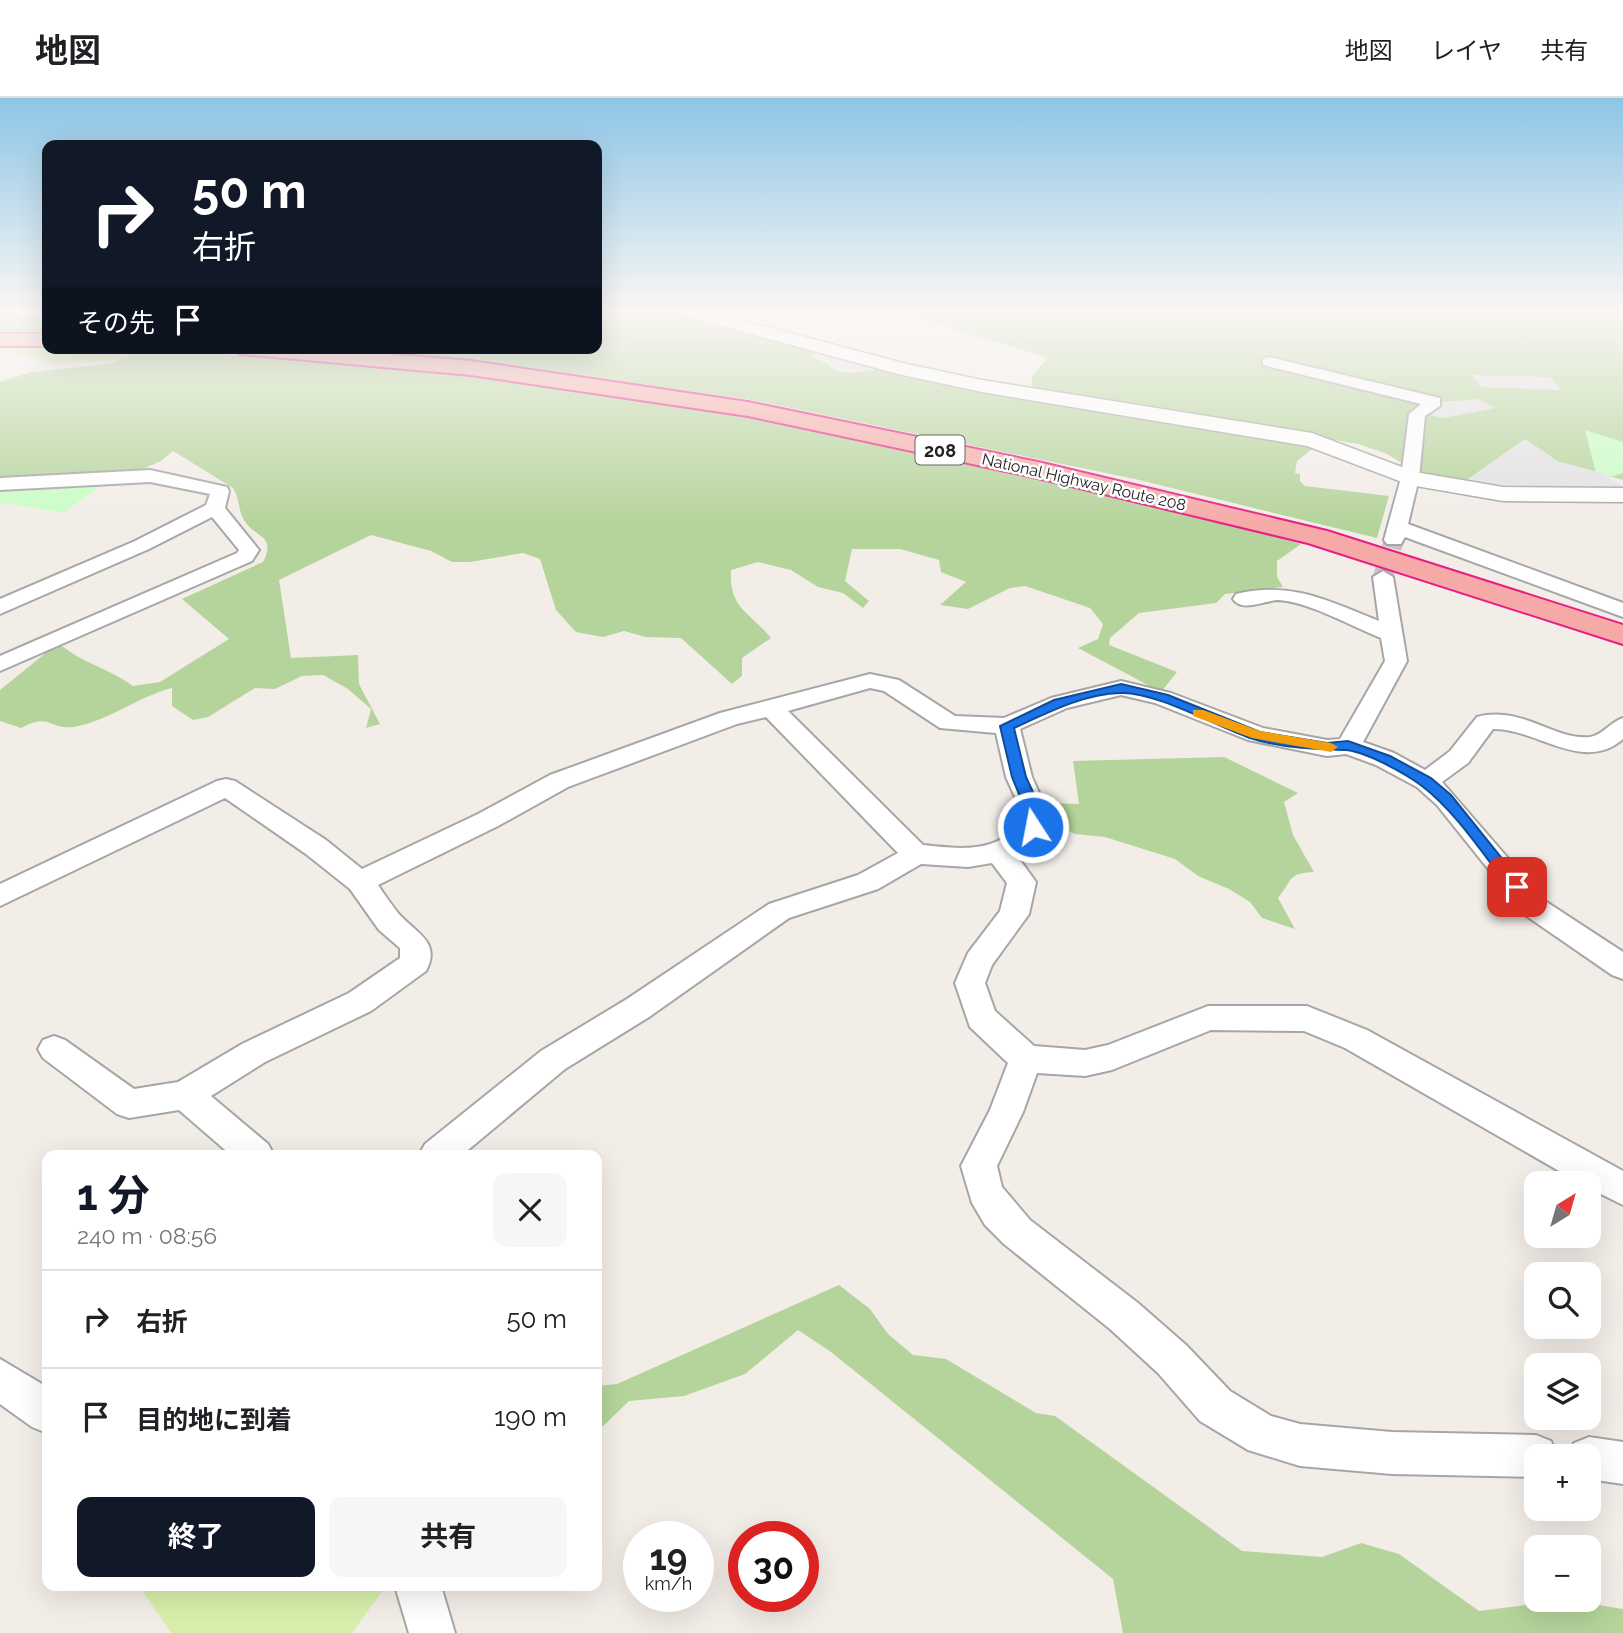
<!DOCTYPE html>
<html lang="ja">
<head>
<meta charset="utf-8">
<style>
	:root { --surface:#fff; --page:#f6f6f6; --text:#202124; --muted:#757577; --line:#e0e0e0; --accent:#111827 }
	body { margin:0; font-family:Raleway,"Noto Sans JP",sans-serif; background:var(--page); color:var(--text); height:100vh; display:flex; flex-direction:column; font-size:26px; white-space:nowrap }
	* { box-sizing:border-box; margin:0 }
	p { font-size:23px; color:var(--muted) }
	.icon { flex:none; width:38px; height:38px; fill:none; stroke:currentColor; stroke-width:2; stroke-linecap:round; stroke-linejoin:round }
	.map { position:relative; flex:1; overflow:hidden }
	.details { position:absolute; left:42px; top:1052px; width:560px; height:441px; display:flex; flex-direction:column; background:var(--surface); border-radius:14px; box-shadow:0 7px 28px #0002 }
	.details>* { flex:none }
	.guide { position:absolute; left:42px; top:42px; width:560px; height:214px; border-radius:14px; box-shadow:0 7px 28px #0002; background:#111827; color:#fff; overflow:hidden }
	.needle { width:46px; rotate:37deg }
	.buttons { position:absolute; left:1524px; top:1073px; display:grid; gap:14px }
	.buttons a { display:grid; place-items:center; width:77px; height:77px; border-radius:14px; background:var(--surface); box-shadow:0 7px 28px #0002; font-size:35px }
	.speed { position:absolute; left:623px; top:1423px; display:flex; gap:14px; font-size:35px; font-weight:700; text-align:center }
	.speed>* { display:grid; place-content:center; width:91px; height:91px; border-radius:50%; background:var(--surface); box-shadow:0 7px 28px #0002; line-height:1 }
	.speed small { font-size:18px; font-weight:400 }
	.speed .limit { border:10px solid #d22; background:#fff; color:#111 }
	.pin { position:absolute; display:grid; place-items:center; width:60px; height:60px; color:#fff; margin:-30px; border-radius:14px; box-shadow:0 4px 10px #0006 }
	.me { position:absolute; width:77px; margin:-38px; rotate:349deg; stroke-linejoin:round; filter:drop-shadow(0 0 5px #0008) }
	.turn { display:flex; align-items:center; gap:24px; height:147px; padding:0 35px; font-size:32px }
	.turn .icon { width:91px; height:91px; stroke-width:2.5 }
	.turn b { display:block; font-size:49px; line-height:60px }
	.then { display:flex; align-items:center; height:66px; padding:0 35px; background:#0003; gap:14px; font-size:26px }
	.round { display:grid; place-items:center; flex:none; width:74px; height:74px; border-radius:14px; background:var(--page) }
	.head { display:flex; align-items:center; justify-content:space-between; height:119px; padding:0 35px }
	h1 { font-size:42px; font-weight:700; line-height:52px; color:var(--accent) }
	.button { display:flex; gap:14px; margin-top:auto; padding:14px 35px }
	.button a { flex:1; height:80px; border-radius:14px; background:var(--accent); color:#fff; font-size:28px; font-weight:700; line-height:80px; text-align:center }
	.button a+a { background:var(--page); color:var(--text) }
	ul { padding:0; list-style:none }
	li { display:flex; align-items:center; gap:21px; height:98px; padding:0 35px; border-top:2px solid var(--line) }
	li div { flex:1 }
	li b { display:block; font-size:26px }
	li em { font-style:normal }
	header { display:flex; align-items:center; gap:42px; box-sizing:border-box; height:98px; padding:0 35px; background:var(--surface); border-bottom:2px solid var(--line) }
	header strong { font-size:33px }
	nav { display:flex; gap:38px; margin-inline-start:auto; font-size:24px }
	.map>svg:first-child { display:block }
	.grass { fill:#d8efac }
	.forest { fill:#b5d49b }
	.park { fill:#c9fdc5 }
	.parking { fill:#e2e2e2 }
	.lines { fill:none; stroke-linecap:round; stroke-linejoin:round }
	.minor-tunnel { stroke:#c9c4c0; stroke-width:20; stroke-dasharray:20 10; stroke-linecap:butt }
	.minor-casing { stroke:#a6a6a6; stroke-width:4 }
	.tertiary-casing { stroke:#a6a6a6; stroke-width:3 }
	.trunk-casing { stroke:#e81e85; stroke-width:4 }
	.minor { fill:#fff; fill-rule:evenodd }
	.tertiary { fill:#fff; fill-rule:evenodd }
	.trunk { fill:#f6aaa8; fill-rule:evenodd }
	.route { fill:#1a73e8; stroke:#114b97; stroke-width:2 }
	.slow { fill:#f59e0b }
	.labels { text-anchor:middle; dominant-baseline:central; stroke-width:5; stroke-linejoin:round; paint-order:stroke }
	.far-street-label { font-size:16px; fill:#222; stroke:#fff }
	.shield { fill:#fff; stroke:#646464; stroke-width:2 }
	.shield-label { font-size:18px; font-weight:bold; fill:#222 }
</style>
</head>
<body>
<header>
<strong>地図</strong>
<nav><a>地図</a><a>レイヤ</a><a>共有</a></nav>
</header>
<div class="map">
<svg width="1623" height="1535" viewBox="0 0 1623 1535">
	<rect width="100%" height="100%" fill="#f3ede8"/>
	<g class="grass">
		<path d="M 0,249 L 144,252 L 117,263 L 46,265 L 31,257 L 0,255 Z"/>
		<path d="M 139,1488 L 386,1488 L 352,1535 L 171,1535 Z"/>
	</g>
	<g class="forest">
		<path d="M 0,212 L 13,212 L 22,219 L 47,220 L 47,238 L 0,237 Z"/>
		<path d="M 597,212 L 670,212 L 816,249 L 817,252 L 811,258 L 848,275 L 890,269 L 1317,347 L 1297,363 L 1295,375 L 1300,376 L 1300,383 L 1305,388 L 1389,398 L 1377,440 L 1135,381 L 747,301 L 572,277 L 386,257 L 278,250 L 449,250 L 485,255 L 505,250 L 597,250 Z"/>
		<path d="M 891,212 L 1623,212 L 1623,382 L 1557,363 L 1525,341 L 1464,384 L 1420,376 L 1387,356 L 1359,346 L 1065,298 L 1032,289 L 1032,278 L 1048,260 Z"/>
		<path d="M 144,252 C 254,259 365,263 474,275 C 753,308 1030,372 1301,446 L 1277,463 L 1277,479 L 1283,489 L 1225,496 L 1216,505 L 1139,515 L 1110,540 L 1109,547 L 1177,574 L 1161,594 L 1078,550 L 1098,541 L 1103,526 L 1090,510 L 1025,488 L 1010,490 L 968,511 L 940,507 L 966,484 L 941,474 L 939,462 L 900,451 L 852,451 L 845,483 L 869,503 L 863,510 L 843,495 L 818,489 L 791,472 L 758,464 L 731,472 C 729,511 749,513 771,540 L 742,560 L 742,578 L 732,586 L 681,540 L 646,539 L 624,533 L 603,539 L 576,534 L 556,512 L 540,461 L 523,455 L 470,464 L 452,464 L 431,453 L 371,437 L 279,482 L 291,560 L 358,557 L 359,586 L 380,626 L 366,630 L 371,611 L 348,591 L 323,577 L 302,578 L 275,591 L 255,590 L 208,619 L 193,622 L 172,608 L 172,590 C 137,599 109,623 73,629 C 48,632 52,614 21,630 L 0,623 L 0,592 L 58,545 C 82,565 108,570 133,588 L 160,584 L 229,541 L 182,501 L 263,464 C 278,435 251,440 242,418 C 238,408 239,400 233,390 L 173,353 L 161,363 L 140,372 L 0,382 L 0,284 L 31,274 L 109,266 Z"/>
		<path d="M 1224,659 L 1298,695 L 1284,704 L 1293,737 L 1314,774 C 1287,775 1293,782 1278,800 L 1295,831 L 1262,820 L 1250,804 L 1229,791 L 1198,778 L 1175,761 L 1105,739 L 1075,736 L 1036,717 L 1034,708 L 1054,707 L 1042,705 L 1079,706 L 1073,663 Z"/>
		<path d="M 839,1187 L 870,1211 L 888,1236 L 913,1257 L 946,1261 L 1036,1315 L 1055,1318 L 1242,1453 L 1322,1459 L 1361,1445 L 1399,1456 L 1479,1513 L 1566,1502 L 1623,1511 L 1623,1535 L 1123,1535 L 1113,1481 L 831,1254 L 798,1232 L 745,1276 L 684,1298 L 629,1303 L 597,1334 L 597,1288 L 617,1286 Z"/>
	</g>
	<g class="park">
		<path d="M 1585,332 L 1623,344 L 1623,375 L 1598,383 Z"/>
		<path d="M 115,379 L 64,414 L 0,405 L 0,396 L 12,387 Z"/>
	</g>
	<g class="parking">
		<path d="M 817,252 L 890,269 L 839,274 L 830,269 L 831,264 L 810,258 Z"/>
		<path d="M 1472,277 L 1550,279 L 1561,292 L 1481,289 Z"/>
		<path d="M 1478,301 L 1496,310 L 1443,320 L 1425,316 L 1431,305 Z"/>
		<path d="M 1525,341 L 1557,363 L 1602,375 L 1623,389 L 1512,389 L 1464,384 Z"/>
	</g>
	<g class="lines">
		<path class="minor-tunnel" d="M 1383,479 L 1394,442"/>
		<g class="minor-casing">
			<g id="minor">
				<path d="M 1269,259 L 1440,300 L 1440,308 L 1425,318 L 1419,380 L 1408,426 L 1623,505 L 1623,519 L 1405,439 L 1401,446 L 1387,446 L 1384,442 L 1401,380 L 1409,316 L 1421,306 L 1263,267 L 1263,261 Z"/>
				<path d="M 150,372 L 227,389 L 229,393 L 225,410 L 259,452 L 252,463 L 0,573 L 0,558 L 237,455 L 239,452 L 212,419 L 149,451 L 0,516 L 0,501 L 135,443 L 206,407 L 210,396 L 150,384 L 0,392 L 0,380 Z"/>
				<path d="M 1383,473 L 1393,479 L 1407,563 L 1363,644 L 1394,655 L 1425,672 L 1450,653 L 1477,619 C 1523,607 1555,643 1590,639 C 1603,637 1610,624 1623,620 L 1623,641 C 1583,676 1536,630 1493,631 L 1468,665 L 1442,684 L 1545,803 L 1623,854 L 1623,881 L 1612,877 L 1525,817 L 1437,707 L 1417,689 L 1376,667 L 1346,656 L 1327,658 L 1248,642 L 1155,605 L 1121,597 L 1067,610 L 1020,631 L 1032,679 L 1049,717 L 1038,740 L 1017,758 L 1036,784 L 1029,816 L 992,867 L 985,885 L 995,913 L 1034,948 L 1085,952 L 1108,947 L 1208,908 L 1307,908 L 1367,932 L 1623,1073 L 1623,1107 L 1589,1090 L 1589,1085 L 1580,1085 L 1345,950 L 1304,933 L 1211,932 L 1112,972 L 1085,978 L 1037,975 L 1023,1014 L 997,1068 L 1002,1089 L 1030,1122 L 1138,1205 L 1186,1247 L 1230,1293 L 1271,1318 L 1300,1326 L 1392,1334 L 1536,1337 L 1551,1343 L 1557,1358 L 1536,1358 L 1536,1379 L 1392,1376 L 1300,1368 L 1248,1352 L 1200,1323 L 1158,1275 L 1110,1231 L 1004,1146 L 985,1127 L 972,1105 L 961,1068 L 990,1012 L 1008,965 L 970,929 L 955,885 L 968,855 L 1000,813 L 1007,785 L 992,765 L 968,769 L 921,766 L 878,791 L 789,820 L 649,919 L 565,971 L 462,1057 L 419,1057 L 425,1046 L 541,953 L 627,901 L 769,806 L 858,777 L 898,755 L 766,619 L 737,626 L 568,689 L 498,728 L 378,787 C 384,796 391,806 398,815 C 414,834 442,843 426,873 L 371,913 L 265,964 L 211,998 L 268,1046 L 274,1057 L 231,1057 L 179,1012 L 129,1020 L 117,1016 L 43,960 L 38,951 L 43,942 L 54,938 L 65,942 L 134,991 L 178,984 L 242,946 L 349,895 L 400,860 L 400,850 L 379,832 L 350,791 L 306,756 L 225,700 L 0,808 L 0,786 L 217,683 L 226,681 L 235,683 L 326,742 L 362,771 L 478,716 L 550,677 L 720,615 L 870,576 L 899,582 L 955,618 L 1004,620 L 1051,600 L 1121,583 L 1171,595 L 1263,630 L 1327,642 L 1340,641 L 1385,563 L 1381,540 C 1353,529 1309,504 1279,502 C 1265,502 1243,515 1233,501 L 1236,496 C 1292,483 1328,503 1379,523 L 1373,479 ZM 870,590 L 884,593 L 940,630 L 996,635 L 1006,679 L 1023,717 C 1004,757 960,751 923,747 L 788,613 Z"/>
				<path d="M 0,1261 L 47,1289 L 47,1335 L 32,1329 L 0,1306 Z"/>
				<path d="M 1589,1339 L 1623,1344 L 1623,1386 L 1589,1381 L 1589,1358 L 1569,1358 L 1574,1345 Z"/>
				<path d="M 395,1488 L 441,1488 L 455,1535 L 409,1535 Z"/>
			</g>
		</g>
		<g class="tertiary-casing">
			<path id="tertiary" d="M 674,212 L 703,212 L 907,266 L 982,282 L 1312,335 L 1415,374 L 1503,389 L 1623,390 L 1623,404 L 1503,403 L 1410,387 L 1307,348 L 982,294 L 898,276 L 677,216 Z"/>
		</g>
		<g class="trunk-casing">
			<g id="trunk">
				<rect x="0" y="236" width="47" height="12"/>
				<path d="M 230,250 L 317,250 L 471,263 L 748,304 L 1038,364 L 1327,433 L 1623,527 L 1623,546 L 1308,445 L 1038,380 L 748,318 L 471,277 L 240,256 Z"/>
			</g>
		</g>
		<use href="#minor" class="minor"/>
		<use href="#tertiary" class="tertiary"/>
		<use href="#trunk" class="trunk"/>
	</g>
	<linearGradient id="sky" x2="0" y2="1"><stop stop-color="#8dc5e6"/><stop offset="0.5" stop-color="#faf7f5"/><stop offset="1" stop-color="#faf7f5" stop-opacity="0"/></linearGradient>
	<rect width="1623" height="427" fill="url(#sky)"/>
	<path class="route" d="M 1121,586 L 1168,597 L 1260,634 L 1327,645 L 1348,643 L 1390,658 L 1431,680 L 1451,697 L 1525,789 L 1523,793 L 1512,793 C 1484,758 1457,715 1422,688 C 1406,676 1365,653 1345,652 C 1314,651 1280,650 1250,640 C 1216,628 1154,593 1120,595 C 1083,596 1047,615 1014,630 L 1026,679 L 1044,718 L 1038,733 L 1027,733 L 1025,729 L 1028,718 L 1012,679 L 1000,628 L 1054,602 Z"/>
	<path class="slow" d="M 1193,612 L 1203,612 L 1260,633 L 1331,645 L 1338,649 L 1331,654 L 1252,640 L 1193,618 Z"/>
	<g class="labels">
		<g class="far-street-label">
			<text transform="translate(1084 384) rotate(13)">National Highway Route 208</text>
		</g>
		<rect class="shield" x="915.5" y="337.5" width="49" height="29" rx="5"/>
		<g class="shield-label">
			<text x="940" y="352">208</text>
		</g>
	</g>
</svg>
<div class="buttons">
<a><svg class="needle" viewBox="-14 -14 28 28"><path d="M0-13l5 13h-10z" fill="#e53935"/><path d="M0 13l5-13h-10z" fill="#757577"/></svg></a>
<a><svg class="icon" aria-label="search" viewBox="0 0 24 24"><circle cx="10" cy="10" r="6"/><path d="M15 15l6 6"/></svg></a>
<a><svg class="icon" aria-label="layers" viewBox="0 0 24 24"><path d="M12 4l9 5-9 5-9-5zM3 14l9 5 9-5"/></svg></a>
<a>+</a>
<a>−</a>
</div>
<div class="speed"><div>19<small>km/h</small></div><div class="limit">30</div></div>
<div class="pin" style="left:1517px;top:789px;background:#d93025"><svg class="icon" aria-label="arrive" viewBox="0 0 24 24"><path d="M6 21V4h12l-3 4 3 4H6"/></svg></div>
<svg class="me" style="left:1033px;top:729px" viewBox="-20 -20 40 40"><circle r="17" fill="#1a73e8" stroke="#fff" stroke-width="3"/><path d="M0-11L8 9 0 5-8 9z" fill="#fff"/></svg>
<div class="guide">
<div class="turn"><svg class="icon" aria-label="right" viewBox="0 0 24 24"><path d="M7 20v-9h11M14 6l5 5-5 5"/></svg><div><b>50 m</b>右折</div></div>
<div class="then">その先<svg class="icon" aria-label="arrive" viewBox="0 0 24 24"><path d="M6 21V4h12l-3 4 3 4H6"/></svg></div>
</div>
<section class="details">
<div class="head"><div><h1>1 分</h1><p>240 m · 08:56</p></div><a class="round"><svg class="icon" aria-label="close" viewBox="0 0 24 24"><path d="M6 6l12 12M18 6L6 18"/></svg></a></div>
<ul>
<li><svg class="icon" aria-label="right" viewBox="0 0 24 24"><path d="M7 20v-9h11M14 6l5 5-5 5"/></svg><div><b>右折</b></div><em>50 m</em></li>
<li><svg class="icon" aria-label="arrive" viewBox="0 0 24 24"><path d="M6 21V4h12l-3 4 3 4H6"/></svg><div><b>目的地に到着</b></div><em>190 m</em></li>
</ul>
<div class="button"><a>終了</a><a>共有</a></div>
</section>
</div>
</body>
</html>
